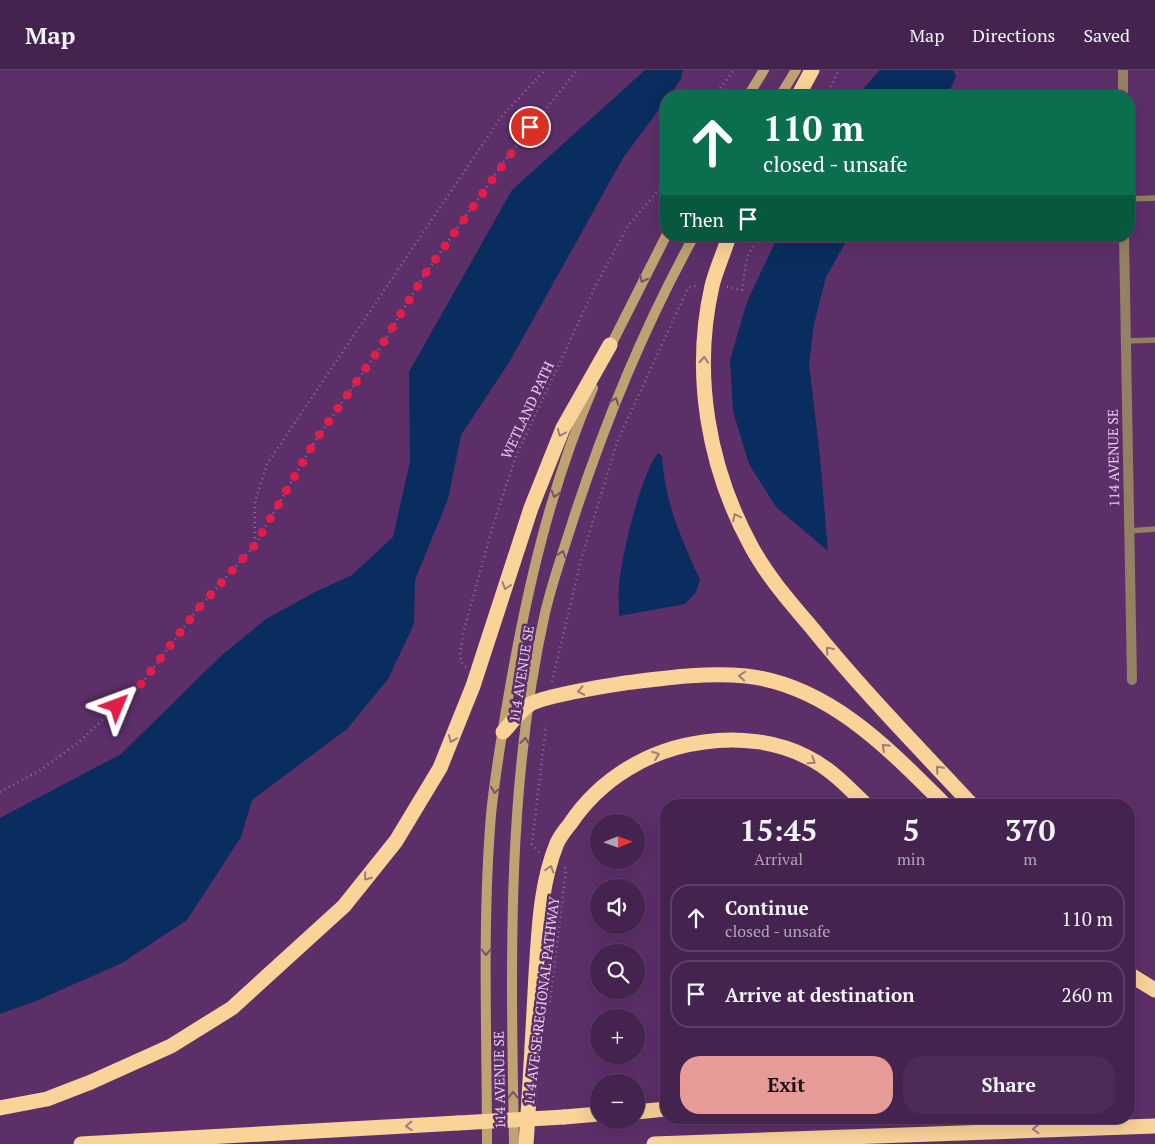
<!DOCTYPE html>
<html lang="en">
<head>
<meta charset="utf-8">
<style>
	:root { --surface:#45234f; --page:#4c2b56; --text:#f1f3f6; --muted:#b0a4b7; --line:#5d4066; --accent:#e69b98 }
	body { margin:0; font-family:"PT Serif",serif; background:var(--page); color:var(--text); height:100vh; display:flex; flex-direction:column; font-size:19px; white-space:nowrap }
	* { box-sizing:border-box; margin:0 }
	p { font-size:16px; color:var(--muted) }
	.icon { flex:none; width:28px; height:28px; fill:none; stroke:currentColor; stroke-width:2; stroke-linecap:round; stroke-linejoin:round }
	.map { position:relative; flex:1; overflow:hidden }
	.panel { position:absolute; left:660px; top:729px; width:475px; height:325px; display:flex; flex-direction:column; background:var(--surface); border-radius:20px; box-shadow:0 5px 20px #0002,0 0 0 1px var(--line) }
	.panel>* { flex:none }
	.hud { position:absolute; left:660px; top:20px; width:475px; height:152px; border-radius:20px; box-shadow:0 5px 20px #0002,0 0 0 1px var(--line); background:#0b6e4f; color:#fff; overflow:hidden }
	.needle { width:32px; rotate:89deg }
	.fabs { position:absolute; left:590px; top:744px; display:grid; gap:10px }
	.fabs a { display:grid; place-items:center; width:55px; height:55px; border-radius:50%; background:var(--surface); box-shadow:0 5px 20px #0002,0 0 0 1px var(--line); font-size:25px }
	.pin { position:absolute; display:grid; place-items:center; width:42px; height:42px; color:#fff; margin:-21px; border:2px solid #fff; border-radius:50%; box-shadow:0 1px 5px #0007 }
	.me { position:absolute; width:55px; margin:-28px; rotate:46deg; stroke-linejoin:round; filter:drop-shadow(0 0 4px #0008) }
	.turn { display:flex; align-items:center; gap:18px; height:105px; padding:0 20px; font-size:22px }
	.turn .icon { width:65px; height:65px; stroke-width:2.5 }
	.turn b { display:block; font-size:35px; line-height:42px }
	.then { display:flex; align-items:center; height:48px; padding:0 20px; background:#0003; gap:10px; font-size:19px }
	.eta { display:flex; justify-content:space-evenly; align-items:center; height:85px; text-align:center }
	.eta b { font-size:30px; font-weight:600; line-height:35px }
	.button { display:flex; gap:10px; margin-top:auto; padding:10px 20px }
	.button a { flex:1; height:58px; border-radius:20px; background:var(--accent); color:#111; font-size:20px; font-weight:600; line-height:58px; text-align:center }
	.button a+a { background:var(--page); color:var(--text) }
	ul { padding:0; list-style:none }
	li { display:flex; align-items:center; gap:15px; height:68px; margin:0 10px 8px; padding:0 10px; border:2px solid var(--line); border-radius:20px }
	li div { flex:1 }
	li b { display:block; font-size:19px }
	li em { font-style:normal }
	header { display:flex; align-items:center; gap:30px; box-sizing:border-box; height:70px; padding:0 25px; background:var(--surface); border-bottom:1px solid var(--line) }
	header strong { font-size:24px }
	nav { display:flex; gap:28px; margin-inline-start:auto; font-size:18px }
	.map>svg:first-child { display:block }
	.water { fill:#082d5e }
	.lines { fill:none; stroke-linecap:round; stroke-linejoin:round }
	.path { stroke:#926c9d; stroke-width:2.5; stroke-dasharray:1 4; stroke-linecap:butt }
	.lane { stroke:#948163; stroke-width:5.5 }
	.street { stroke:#948163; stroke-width:10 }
	.secondary { stroke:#c0a172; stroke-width:10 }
	.highway { stroke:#f9d398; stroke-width:15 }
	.highway-bridge { stroke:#f9d398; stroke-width:15 }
	.oneway { stroke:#7a516c }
	.oneway2 { stroke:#a3797e }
	.route { stroke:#e11d48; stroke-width:9; stroke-dasharray:0 16.2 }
	.labels { text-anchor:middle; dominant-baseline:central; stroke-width:5; stroke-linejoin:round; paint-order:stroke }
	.street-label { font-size:14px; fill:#e7cdef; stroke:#5c2f69 }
</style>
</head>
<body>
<header>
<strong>Map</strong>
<nav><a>Map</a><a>Directions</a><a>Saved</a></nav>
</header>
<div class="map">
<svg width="1155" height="1074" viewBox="0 0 1155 1074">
	<rect width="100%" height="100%" fill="#5c2f69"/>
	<g class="water">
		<path d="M 645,0 L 683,0 L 681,9 L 669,26 L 666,26 L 666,30 L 623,88 L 510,291 L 461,365 L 448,429 L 415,510 L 414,554 L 388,609 L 347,659 L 252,730 L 241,767 L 187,850 L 122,893 L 38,930 L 0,944 L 0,748 L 121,684 L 222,585 L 266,549 L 315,522 L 352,505 L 393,467 L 410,392 L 409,302 L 512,120 Z"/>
		<path d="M 880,0 L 953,0 L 956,7 L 947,26 L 857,26 Z"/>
		<path d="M 778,166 L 849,166 L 826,207 L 814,254 L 809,294 L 820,387 L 828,481 L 776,437 L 749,394 L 733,341 L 730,290 L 747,232 Z"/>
		<path d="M 658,383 L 662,386 C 665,433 681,468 700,510 L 696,522 L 685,534 L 619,546 C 619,536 618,525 619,515 C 622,485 640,406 658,383 Z"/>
	</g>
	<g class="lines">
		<g class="path">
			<path d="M 714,26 L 734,0"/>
			<path d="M 826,26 L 839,0"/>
			<path d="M 727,217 L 742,220 L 747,188 L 758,166"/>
			<path d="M 255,473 L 255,432 L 267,394 L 501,47 L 545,0"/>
			<path d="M 466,597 L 461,592 L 460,583 L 464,560 L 493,455 L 516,386 L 598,211 L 628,156 L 666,111"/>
			<path d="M 552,612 L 581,490 L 617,372 L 688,218 L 698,215"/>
			<path d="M 0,722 L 42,699 L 80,671 L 142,613 L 197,540 L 255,475 L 315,371 L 380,278 L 425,204 L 506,89 L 577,0"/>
			<path d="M 539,782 L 532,774 L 546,655"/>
			<path d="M 550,932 L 566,800 L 564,795"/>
		</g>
		<g class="lane">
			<path d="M 1129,129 L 1155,128"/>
			<path d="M 1125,271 L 1155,270"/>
			<path d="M 1128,461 L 1155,459"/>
		</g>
		<g class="street">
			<path d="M 1123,0 L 1123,26"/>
			<path d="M 1124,166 L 1132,610"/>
		</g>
		<g class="secondary">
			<path d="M 748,26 L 764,0"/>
			<path d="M 780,26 L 796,0"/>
			<path d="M 608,281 L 666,166"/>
			<path d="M 487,1074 C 487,965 482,854 491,745 C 495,704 502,663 509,623 C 527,519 551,415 593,318"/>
			<path d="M 514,1074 C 511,897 506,717 545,543 C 553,509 565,476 575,444 C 607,347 645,255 694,166"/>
		</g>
		<g class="highway">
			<path d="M 798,26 L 812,0"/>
			<path d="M 729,166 C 724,183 716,199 712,216 C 692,304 708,397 751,476 C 767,506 790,532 812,558 C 862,620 918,677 972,735"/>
			<path d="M 503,662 C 511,654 519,641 529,635 C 542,626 606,616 625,613 C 665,608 705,602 746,606 C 828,615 889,679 945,735"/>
			<path d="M 1129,904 L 1155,920"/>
			<path d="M 0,1038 L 47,1029 L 91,1012 L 171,976 L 232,938 L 344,836 L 396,771 L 440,698 L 473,616 L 531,438 L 563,358 L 610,275"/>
			<path d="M 636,1042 L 666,1039"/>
			<path d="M 564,1047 L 599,1044"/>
			<path d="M 81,1074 L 458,1053"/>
			<path d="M 526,1074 C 530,1017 533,960 536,904 C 539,860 540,815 557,773 C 560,767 565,760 570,754 C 600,709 649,679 704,672 C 738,667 776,671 807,687 C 830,698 848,717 866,735"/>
			<path d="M 654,1074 L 1155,1056"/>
		</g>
		<path class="highway-bridge" d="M 458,1053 L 564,1047"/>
	</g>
	<defs><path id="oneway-chevron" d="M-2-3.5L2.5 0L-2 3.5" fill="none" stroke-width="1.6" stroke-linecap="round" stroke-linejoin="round" transform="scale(1.25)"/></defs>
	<g class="oneway">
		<use href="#oneway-chevron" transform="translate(643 209) rotate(117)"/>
		<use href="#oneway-chevron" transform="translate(615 331) rotate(-70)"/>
		<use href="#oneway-chevron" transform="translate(555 424) rotate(107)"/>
		<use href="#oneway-chevron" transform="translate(562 484) rotate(-73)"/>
		<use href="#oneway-chevron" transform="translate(525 671) rotate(-84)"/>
		<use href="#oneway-chevron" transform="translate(495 720) rotate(98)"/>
		<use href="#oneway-chevron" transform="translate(486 882) rotate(90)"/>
		<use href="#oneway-chevron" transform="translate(513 1025) rotate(-91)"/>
	</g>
	<g class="oneway2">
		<use href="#oneway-chevron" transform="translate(704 290) rotate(-87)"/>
		<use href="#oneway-chevron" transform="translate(561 363) rotate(113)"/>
		<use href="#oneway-chevron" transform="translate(736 447) rotate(-116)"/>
		<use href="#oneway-chevron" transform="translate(506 516) rotate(108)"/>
		<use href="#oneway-chevron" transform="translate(829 580) rotate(-131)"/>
		<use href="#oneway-chevron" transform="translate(742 606) rotate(-175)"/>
		<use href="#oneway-chevron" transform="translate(581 621) rotate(168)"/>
		<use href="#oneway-chevron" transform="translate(452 669) rotate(112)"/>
		<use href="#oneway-chevron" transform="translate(885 677) rotate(-138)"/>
		<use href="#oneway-chevron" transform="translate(656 685) rotate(-21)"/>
		<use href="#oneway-chevron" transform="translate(812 691) rotate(33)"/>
		<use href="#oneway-chevron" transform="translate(939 699) rotate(-133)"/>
		<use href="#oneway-chevron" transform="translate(550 799) rotate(-74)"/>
		<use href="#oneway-chevron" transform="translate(367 807) rotate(129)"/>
		<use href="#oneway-chevron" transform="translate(409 1056) rotate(177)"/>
		<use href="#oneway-chevron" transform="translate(1036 1059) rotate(178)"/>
	</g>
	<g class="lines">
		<path class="route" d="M 117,636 L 142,613 L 197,540 L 255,475 L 315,371 L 380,278 L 425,204 L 530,57"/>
	</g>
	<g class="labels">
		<g class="street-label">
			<text transform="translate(527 340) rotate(-65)">WETLAND PATH</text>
			<text transform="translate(1113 388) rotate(-91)">114 AVENUE SE</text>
			<text transform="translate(521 604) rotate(-81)">114 AVENUE SE</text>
			<text transform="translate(541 931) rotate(-83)">114 AVE SE REGIONAL PATHWAY</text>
			<text transform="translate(499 1010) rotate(-91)">114 AVENUE SE</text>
		</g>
	</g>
</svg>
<div class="fabs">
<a><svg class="needle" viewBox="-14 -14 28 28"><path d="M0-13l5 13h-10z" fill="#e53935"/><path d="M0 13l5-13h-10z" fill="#b0a4b7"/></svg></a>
<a><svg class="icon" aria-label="sound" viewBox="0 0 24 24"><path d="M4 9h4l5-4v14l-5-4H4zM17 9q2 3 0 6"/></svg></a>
<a><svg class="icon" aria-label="search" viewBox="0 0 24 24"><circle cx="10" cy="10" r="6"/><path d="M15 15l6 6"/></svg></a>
<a>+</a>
<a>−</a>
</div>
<div class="pin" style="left:530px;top:57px;background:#d93025"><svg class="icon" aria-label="arrive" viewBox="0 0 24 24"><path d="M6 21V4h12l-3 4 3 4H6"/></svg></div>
<svg class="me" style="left:117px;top:636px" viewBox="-20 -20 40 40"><path d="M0-17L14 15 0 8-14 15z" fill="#e11d48" stroke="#fff" stroke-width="4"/></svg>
<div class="hud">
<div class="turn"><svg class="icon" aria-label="ahead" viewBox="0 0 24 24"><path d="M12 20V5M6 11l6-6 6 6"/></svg><div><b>110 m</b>closed - unsafe</div></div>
<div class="then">Then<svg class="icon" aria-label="arrive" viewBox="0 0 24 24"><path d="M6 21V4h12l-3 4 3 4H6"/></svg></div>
</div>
<section class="panel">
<div class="eta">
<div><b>15:45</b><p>Arrival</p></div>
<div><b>5</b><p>min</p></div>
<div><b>370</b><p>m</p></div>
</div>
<ul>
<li><svg class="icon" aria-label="ahead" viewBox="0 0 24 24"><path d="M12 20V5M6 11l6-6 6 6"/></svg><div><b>Continue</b><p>closed - unsafe</p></div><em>110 m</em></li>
<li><svg class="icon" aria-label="arrive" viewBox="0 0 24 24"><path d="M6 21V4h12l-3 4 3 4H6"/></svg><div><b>Arrive at destination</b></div><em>260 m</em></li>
</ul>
<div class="button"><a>Exit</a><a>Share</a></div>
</section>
</div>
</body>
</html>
